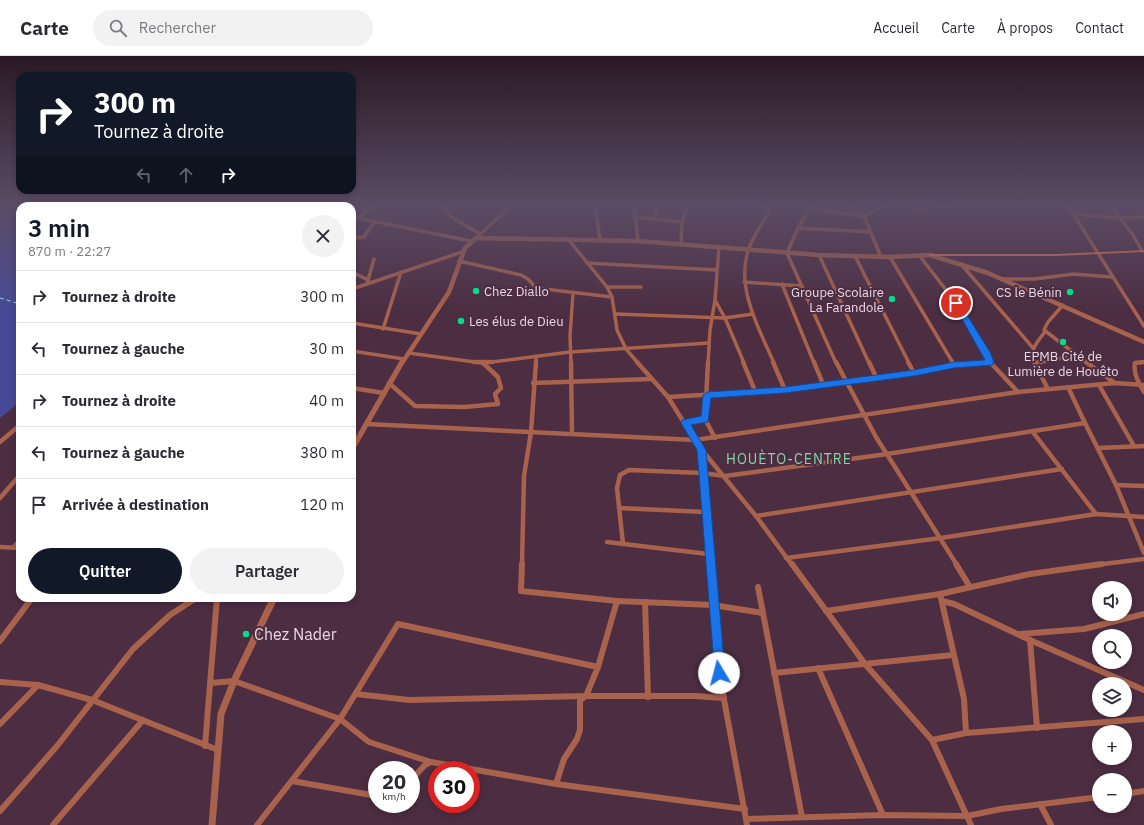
<!DOCTYPE html>
<html lang="fr">
<head>
<meta charset="utf-8">
<style>
	:root { --surface:#fff; --page:#f2f2f3; --text:#2b2b33; --muted:#7c7c81; --line:#e1e1e2; --accent:#111827 }
	body { margin:0; font-family:"IBM Plex Sans",sans-serif; background:var(--page); color:var(--text); height:100vh; display:flex; flex-direction:column; font-size:15px; white-space:nowrap }
	* { box-sizing:border-box; margin:0 }
	p { font-size:13px; color:var(--muted) }
	.icon { flex:none; width:22px; height:22px; fill:none; stroke:currentColor; stroke-width:2; stroke-linecap:round; stroke-linejoin:round }
	.map { position:relative; flex:1; overflow:hidden }
	.side { position:absolute; left:16px; top:146px; width:340px; height:400px; display:flex; flex-direction:column; background:var(--surface); border-radius:12px; box-shadow:0 2px 6px #0003 }
	.side>* { flex:none }
	.guide { position:absolute; left:16px; top:16px; width:340px; height:122px; border-radius:12px; box-shadow:0 2px 6px #0003; background:#111827; color:#fff; overflow:hidden }
	.tools { position:absolute; left:1092px; top:525px; display:grid; gap:8px }
	.tools a { display:grid; place-items:center; width:40px; height:40px; border-radius:50%; background:var(--surface); box-shadow:0 2px 6px #0003; font-size:20px }
	.speed { position:absolute; left:368px; top:705px; display:flex; gap:8px; font-size:20px; font-weight:700; text-align:center }
	.speed>* { display:grid; place-content:center; width:52px; height:52px; border-radius:50%; background:var(--surface); box-shadow:0 2px 6px #0003; line-height:1 }
	.speed small { font-size:10px; font-weight:400 }
	.speed .limit { border:6px solid #d22; background:#fff; color:#111 }
	.pin { position:absolute; display:grid; place-items:center; width:34px; height:34px; color:#fff; margin:-17px; border:2px solid #fff; border-radius:50%; box-shadow:0 1px 4px #0007 }
	.me { position:absolute; width:44px; margin:-22px; rotate:352deg; stroke-linejoin:round; filter:drop-shadow(0 0 3px #0008) }
	.turn { display:flex; align-items:center; gap:14px; height:84px; padding:0 12px; font-size:18px }
	.turn .icon { width:52px; height:52px; stroke-width:2.5 }
	.turn b { display:block; font-size:28px; line-height:34px }
	.lanes { display:flex; align-items:center; height:38px; padding:0 12px; background:#0003; justify-content:center; gap:20px; direction:ltr }
	.lanes .off { opacity:.35 }
	.round { display:grid; place-items:center; flex:none; width:42px; height:42px; border-radius:21px; background:var(--page) }
	.overview { display:flex; align-items:center; justify-content:space-between; height:68px; padding:0 12px }
	h1 { font-size:24px; font-weight:600; line-height:30px; color:var(--accent) }
	.action { display:flex; gap:8px; margin-top:auto; padding:8px 12px }
	.action a { flex:1; height:46px; border-radius:24px; background:var(--accent); color:#fff; font-size:16px; font-weight:600; line-height:46px; text-align:center }
	.action a+a { background:var(--page); color:var(--text) }
	ul { padding:0; list-style:none }
	li { display:flex; align-items:center; gap:12px; height:52px; padding:0 12px; border-top:1px solid var(--line) }
	li div { flex:1 }
	li b { display:block; font-size:15px }
	li em { font-style:normal }
	header { display:flex; align-items:center; gap:24px; box-sizing:border-box; height:56px; padding:0 20px; background:var(--surface); border-bottom:1px solid var(--line) }
	header strong { font-size:19px }
	nav { display:flex; gap:22px; margin-inline-start:auto; font-size:14px }
	.search { width:280px; height:36px; background:var(--page); display:flex; align-items:center; gap:10px; box-sizing:border-box; padding:0 14px; border-radius:22px; color:var(--muted); font-size:15px }
	.map>svg:first-child { display:block }
	.green { fill:#464995 }
	.lines { fill:none; stroke-linecap:round; stroke-linejoin:round }
	.ferry { stroke:#99def3; stroke-width:1; stroke-dasharray:4 3; stroke-linecap:butt }
	.minor-far2 { stroke:#a9624c; stroke-width:3.5 }
	.minor-far1 { stroke:#a9624c; stroke-width:4.5 }
	.minor { stroke:#a9624c; stroke-width:6 }
	.tertiary-far2 { stroke:#a9624c; stroke-width:4.5 }
	.tertiary-far1 { stroke:#a9624c; stroke-width:5.5 }
	.tertiary { stroke:#a9624c; stroke-width:7 }
	.secondary { fill:#e67652; fill-rule:evenodd }
	.wall { fill:#573641 }
	.shaded-wall { fill:#472c35 }
	.building { fill:#653f4c; stroke:#472c35 }
	.route { fill:#1a73e8; stroke:#114b97 }
	.poi-dot { fill:#07d98b; stroke:#4c2d42; stroke-width:1.5 }
	.labels { text-anchor:middle; dominant-baseline:central; stroke-width:4; stroke-linejoin:round; paint-order:stroke }
	.poi-label { font-size:13px; fill:#ead6e3; stroke:#4c2d42; text-anchor:start }
	.neighbourhood-label { font-size:14px; letter-spacing:1px; fill:#86d4a8; stroke:#4c2d42 }
	.near-poi-label { font-size:16px; fill:#ead6e3; stroke:#4c2d42; text-anchor:start }
</style>
</head>
<body>
<header>
<strong>Carte</strong>
<div class="search"><svg class="icon" aria-label="search" viewBox="0 0 24 24"><circle cx="10" cy="10" r="6"/><path d="M15 15l6 6"/></svg>Rechercher</div>
<nav><a>Accueil</a><a>Carte</a><a>À propos</a><a>Contact</a></nav>
</header>
<div class="map">
<svg width="1144" height="769" viewBox="0 0 1144 769">
	<rect width="100%" height="100%" fill="#4c2d42"/>
	<path class="green" d="M 2,148 L 239,148 L 237,150 L 20,150 L 20,346 L 0,362 L 0,150 Z"/>
	<g class="lines">
		<path class="ferry" d="M 0,242 L 20,248"/>
		<g class="minor-far2">
			<path d="M 441,148 L 453,162 L 480,178"/>
			<path d="M 595,148 L 600,184"/>
			<path d="M 634,148 L 638,185"/>
			<path d="M 755,148 L 770,154 C 763,167 752,181 748,195 C 736,232 759,273 774,307"/>
			<path d="M 812,148 L 798,172 L 787,197 L 836,307"/>
			<path d="M 849,148 L 864,160 L 881,201"/>
			<path d="M 927,148 L 944,150 L 959,148"/>
			<path d="M 1067,148 L 1144,270"/>
			<path d="M 1109,148 L 1133,179 L 1142,195"/>
			<path d="M 809,153 L 864,160 L 888,148"/>
			<path d="M 1074,158 L 1120,162 L 1144,161"/>
			<path d="M 352,161 L 471,185"/>
			<path d="M 635,161 L 682,166"/>
			<path d="M 359,162 L 374,148"/>
			<path d="M 654,163 L 659,148"/>
			<path d="M 798,172 L 871,176"/>
			<path d="M 352,182 L 364,181 L 375,165"/>
			<path d="M 476,182 L 513,148"/>
			<path d="M 568,183 L 607,231 L 612,241 L 617,274 L 626,293 L 638,307"/>
			<path d="M 681,189 L 682,166 L 688,148"/>
			<path d="M 719,191 L 715,244 L 725,262 L 744,307"/>
			<path d="M 819,199 L 869,307"/>
			<path d="M 919,199 L 956,247 L 991,307"/>
			<path d="M 855,200 L 909,307"/>
			<path d="M 890,201 L 953,307"/>
			<path d="M 459,205 L 521,219 L 528,223 L 536,232 L 612,241"/>
			<path d="M 587,207 L 717,214"/>
			<path d="M 961,208 L 1033,292"/>
			<path d="M 352,216 L 368,224"/>
			<path d="M 1002,223 L 1034,223 L 1074,218 L 1112,221"/>
			<path d="M 744,226 L 802,230"/>
			<path d="M 367,228 L 374,203"/>
			<path d="M 782,228 L 814,307"/>
			<path d="M 607,231 L 641,231"/>
			<path d="M 352,233 L 462,196"/>
			<path d="M 1063,249 L 1048,266 L 1044,274 L 1087,307"/>
			<path d="M 616,258 L 725,262 L 753,258"/>
			<path d="M 352,267 L 421,278"/>
			<path d="M 383,273 L 401,216"/>
			<path d="M 352,295 L 404,303"/>
			<path d="M 409,297 L 482,307"/>
			<path d="M 484,307 L 570,296 L 709,287"/>
			<path d="M 536,307 L 536,300"/>
			<path d="M 571,307 L 570,280 L 573,237"/>
			<path d="M 708,307 L 710,274 L 715,244"/>
			<path d="M 980,307 L 990,306"/>
			<path d="M 1035,307 C 1029,294 1037,286 1045,276"/>
			<path d="M 1036,307 L 1078,299"/>
			<path d="M 1137,307 L 1144,306"/>
		</g>
		<g class="minor-far1">
			<path d="M 474,306 L 492,306"/>
			<path d="M 571,306 L 572,378"/>
			<path d="M 637,306 L 668,341 L 701,394 L 710,509"/>
			<path d="M 708,306 L 705,363 L 715,382"/>
			<path d="M 743,306 L 756,337"/>
			<path d="M 773,306 L 785,334"/>
			<path d="M 814,306 L 823,328"/>
			<path d="M 836,306 L 876,381 L 957,509"/>
			<path d="M 869,306 L 876,321"/>
			<path d="M 908,306 L 914,317"/>
			<path d="M 952,306 L 954,309"/>
			<path d="M 990,306 L 1018,336"/>
			<path d="M 1034,306 L 1048,333"/>
			<path d="M 1086,306 L 1115,327"/>
			<path d="M 1144,306 L 1135,307 C 1133,318 1139,327 1144,336"/>
			<path d="M 1035,307 L 1041,306"/>
			<path d="M 389,327 L 415,350 L 464,351 L 498,348 L 495,338 L 501,332 L 498,321 L 483,307"/>
			<path d="M 533,327 L 651,323"/>
			<path d="M 1099,329 L 1134,390"/>
			<path d="M 1068,331 L 1085,367"/>
			<path d="M 352,332 L 384,337"/>
			<path d="M 668,341 L 785,334 L 914,317 L 954,309 L 990,306"/>
			<path d="M 685,367 L 705,363"/>
			<path d="M 367,368 L 695,384 L 1018,336 L 1115,327 L 1144,329"/>
			<path d="M 1032,375 L 1096,458"/>
			<path d="M 0,386 L 20,369"/>
			<path d="M 1098,392 L 1144,390"/>
			<path d="M 702,394 L 756,460 L 792,509"/>
			<path d="M 1116,429 L 1144,430"/>
			<path d="M 0,442 L 20,419"/>
			<path d="M 619,452 L 705,456"/>
			<path d="M 756,460 L 1062,413"/>
			<path d="M 607,486 L 708,498"/>
			<path d="M 623,488 L 617,432 L 620,419 L 629,414 L 702,417 L 725,420 L 887,398 L 1085,367 L 1116,429 L 1144,497"/>
			<path d="M 0,491 L 20,492"/>
			<path d="M 14,491 L 20,484"/>
			<path d="M 786,502 L 941,482 L 1096,458 L 1144,461"/>
			<path d="M 522,509 L 524,420 L 531,376 L 536,306"/>
			<path d="M 1095,509 L 1144,503"/>
		</g>
		<g class="minor">
			<path d="M 522,508 L 521,535 L 617,545"/>
			<path d="M 710,508 L 717,605 L 747,769"/>
			<path d="M 792,508 L 865,608 L 932,684 L 971,769"/>
			<path d="M 956,508 L 970,531"/>
			<path d="M 758,531 L 802,761"/>
			<path d="M 940,538 L 964,643 L 966,677"/>
			<path d="M 942,545 L 954,548 L 1030,584 L 1144,634"/>
			<path d="M 645,546 L 648,641"/>
			<path d="M 826,555 L 940,538 L 1030,518 L 1102,508"/>
			<path d="M 1020,578 L 1084,573 L 1144,558"/>
			<path d="M 1030,584 L 1037,672"/>
			<path d="M 0,585 L 32,542"/>
			<path d="M 818,612 L 883,759"/>
			<path d="M 774,617 L 953,599"/>
			<path d="M 0,626 L 38,629 L 92,644 L 218,694"/>
			<path d="M 210,627 L 234,625 L 340,663 L 369,686 L 431,706"/>
			<path d="M 356,638 L 409,644 L 586,640 L 598,611"/>
			<path d="M 0,668 L 38,629"/>
			<path d="M 932,684 L 966,677 L 1144,663"/>
			<path d="M 205,690 L 217,542"/>
			<path d="M 411,724 L 425,709 L 431,706 L 556,728 L 745,753"/>
			<path d="M 292,725 L 377,740"/>
			<path d="M 556,728 L 564,703 L 577,683 L 580,674 L 580,644 L 586,640 L 695,640 L 724,642"/>
			<path d="M 1125,738 L 1144,735"/>
			<path d="M 1040,748 L 1051,769"/>
			<path d="M 0,755 L 57,690 L 133,593 L 170,559 L 196,542"/>
			<path d="M 746,763 L 883,759 L 967,760 L 1001,753 L 1099,741"/>
			<path d="M 53,769 L 143,664"/>
			<path d="M 257,769 L 340,663 L 398,568 L 598,611 L 617,545 L 713,549 L 763,557"/>
		</g>
		<path class="tertiary-far2" d="M 402,307 L 449,236 L 465,192 L 476,182 L 638,185 L 819,199 L 890,201 L 930,199 L 988,217 L 1144,286"/>
		<path class="tertiary-far1" d="M 352,393 L 402,306"/>
		<path class="tertiary" d="M 212,769 L 221,658 L 234,625 L 274,542"/>
		<path class="secondary" d="M 1144,194 L 1144,196 L 1056,200 L 930,200 L 928,199 L 930,198 L 1056,198 Z"/>
	</g>
	<path class="wall" d="M 909,153 L 925,158 L 916,161 L 908,157 Z"/>
	<path class="shaded-wall" d="M 926,154 L 925,158 L 916,161 L 917,158 Z"/>
	<path class="building" d="M 918,150 L 926,154 L 917,158 L 909,153 Z"/>
	<linearGradient id="sky" x2="0" y2="1"><stop stop-color="#2a1924"/><stop offset="0.58" stop-color="#5b4c65"/><stop offset="1" stop-color="#5b4c65" stop-opacity="0"/></linearGradient>
	<rect width="1144" height="256" fill="url(#sky)"/>
	<path class="route" d="M 956,245 L 959,246 L 990,296 L 994,306 L 993,309 L 954,312 L 914,320 L 785,337 L 711,342 L 708,366 L 691,369 L 706,394 L 725,617 L 723,621 L 719,623 L 715,621 L 697,394 L 681,367 L 682,364 L 701,360 L 703,339 L 707,336 L 785,331 L 914,314 L 954,306 L 985,304 L 953,247 Z"/>
	<g class="poi-dot">
		<circle cx="476" cy="235" r="4"/>
		<circle cx="1070" cy="236" r="4"/>
		<circle cx="892" cy="243" r="4"/>
		<circle cx="461" cy="265" r="4"/>
		<circle cx="1063" cy="286" r="4"/>
		<circle cx="246" cy="578" r="4"/>
	</g>
	<g class="labels">
		<g class="poi-label">
			<text x="484" y="235">Chez Diallo</text>
			<text x="884" y="236" text-anchor="end">Groupe Scolaire<tspan x="884" dy="15">La Farandole</tspan></text>
			<text x="1062" y="236" text-anchor="end">CS le Bénin</text>
			<text x="469" y="265">Les élus de Dieu</text>
			<text x="1063" y="300" text-anchor="middle">EPMB Cité de<tspan x="1063" dy="15">Lumière de Houêto</tspan></text>
		</g>
		<g class="neighbourhood-label">
			<text x="789" y="403">HOUÈTO-CENTRE</text>
		</g>
		<g class="near-poi-label">
			<text x="254" y="578">Chez Nader</text>
		</g>
	</g>
</svg>
<div class="tools">
<a><svg class="icon" aria-label="sound" viewBox="0 0 24 24"><path d="M4 9h4l5-4v14l-5-4H4zM17 9q2 3 0 6"/></svg></a>
<a><svg class="icon" aria-label="search" viewBox="0 0 24 24"><circle cx="10" cy="10" r="6"/><path d="M15 15l6 6"/></svg></a>
<a><svg class="icon" aria-label="layers" viewBox="0 0 24 24"><path d="M12 4l9 5-9 5-9-5zM3 14l9 5 9-5"/></svg></a>
<a>+</a>
<a>−</a>
</div>
<div class="speed"><div>20<small>km/h</small></div><div class="limit">30</div></div>
<div class="pin" style="left:956px;top:247px;background:#d93025"><svg class="icon" aria-label="arrive" viewBox="0 0 24 24"><path d="M6 21V4h12l-3 4 3 4H6"/></svg></div>
<svg class="me" style="left:719px;top:617px" viewBox="-20 -20 40 40"><circle r="19" fill="#fff"/><path d="M0-13L10 11 0 6-10 11z" fill="#1a73e8"/></svg>
<div class="guide">
<div class="turn"><svg class="icon" aria-label="right" viewBox="0 0 24 24"><path d="M7 20v-9h11M14 6l5 5-5 5"/></svg><div><b>300 m</b>Tournez à droite</div></div>
<div class="lanes"><svg class="icon off" aria-label="left" viewBox="0 0 24 24"><path d="M17 20v-9H6M10 6l-5 5 5 5"/></svg><svg class="icon off" aria-label="ahead" viewBox="0 0 24 24"><path d="M12 20V5M6 11l6-6 6 6"/></svg><svg class="icon" aria-label="right" viewBox="0 0 24 24"><path d="M7 20v-9h11M14 6l5 5-5 5"/></svg></div>
</div>
<section class="side">
<div class="overview"><div><h1>3 min</h1><p>870 m · 22:27</p></div><a class="round"><svg class="icon" aria-label="close" viewBox="0 0 24 24"><path d="M6 6l12 12M18 6L6 18"/></svg></a></div>
<ul>
<li><svg class="icon" aria-label="right" viewBox="0 0 24 24"><path d="M7 20v-9h11M14 6l5 5-5 5"/></svg><div><b>Tournez à droite</b></div><em>300 m</em></li>
<li><svg class="icon" aria-label="left" viewBox="0 0 24 24"><path d="M17 20v-9H6M10 6l-5 5 5 5"/></svg><div><b>Tournez à gauche</b></div><em>30 m</em></li>
<li><svg class="icon" aria-label="right" viewBox="0 0 24 24"><path d="M7 20v-9h11M14 6l5 5-5 5"/></svg><div><b>Tournez à droite</b></div><em>40 m</em></li>
<li><svg class="icon" aria-label="left" viewBox="0 0 24 24"><path d="M17 20v-9H6M10 6l-5 5 5 5"/></svg><div><b>Tournez à gauche</b></div><em>380 m</em></li>
<li><svg class="icon" aria-label="arrive" viewBox="0 0 24 24"><path d="M6 21V4h12l-3 4 3 4H6"/></svg><div><b>Arrivée à destination</b></div><em>120 m</em></li>
</ul>
<div class="action"><a>Quitter</a><a>Partager</a></div>
</section>
</div>
</body>
</html>
